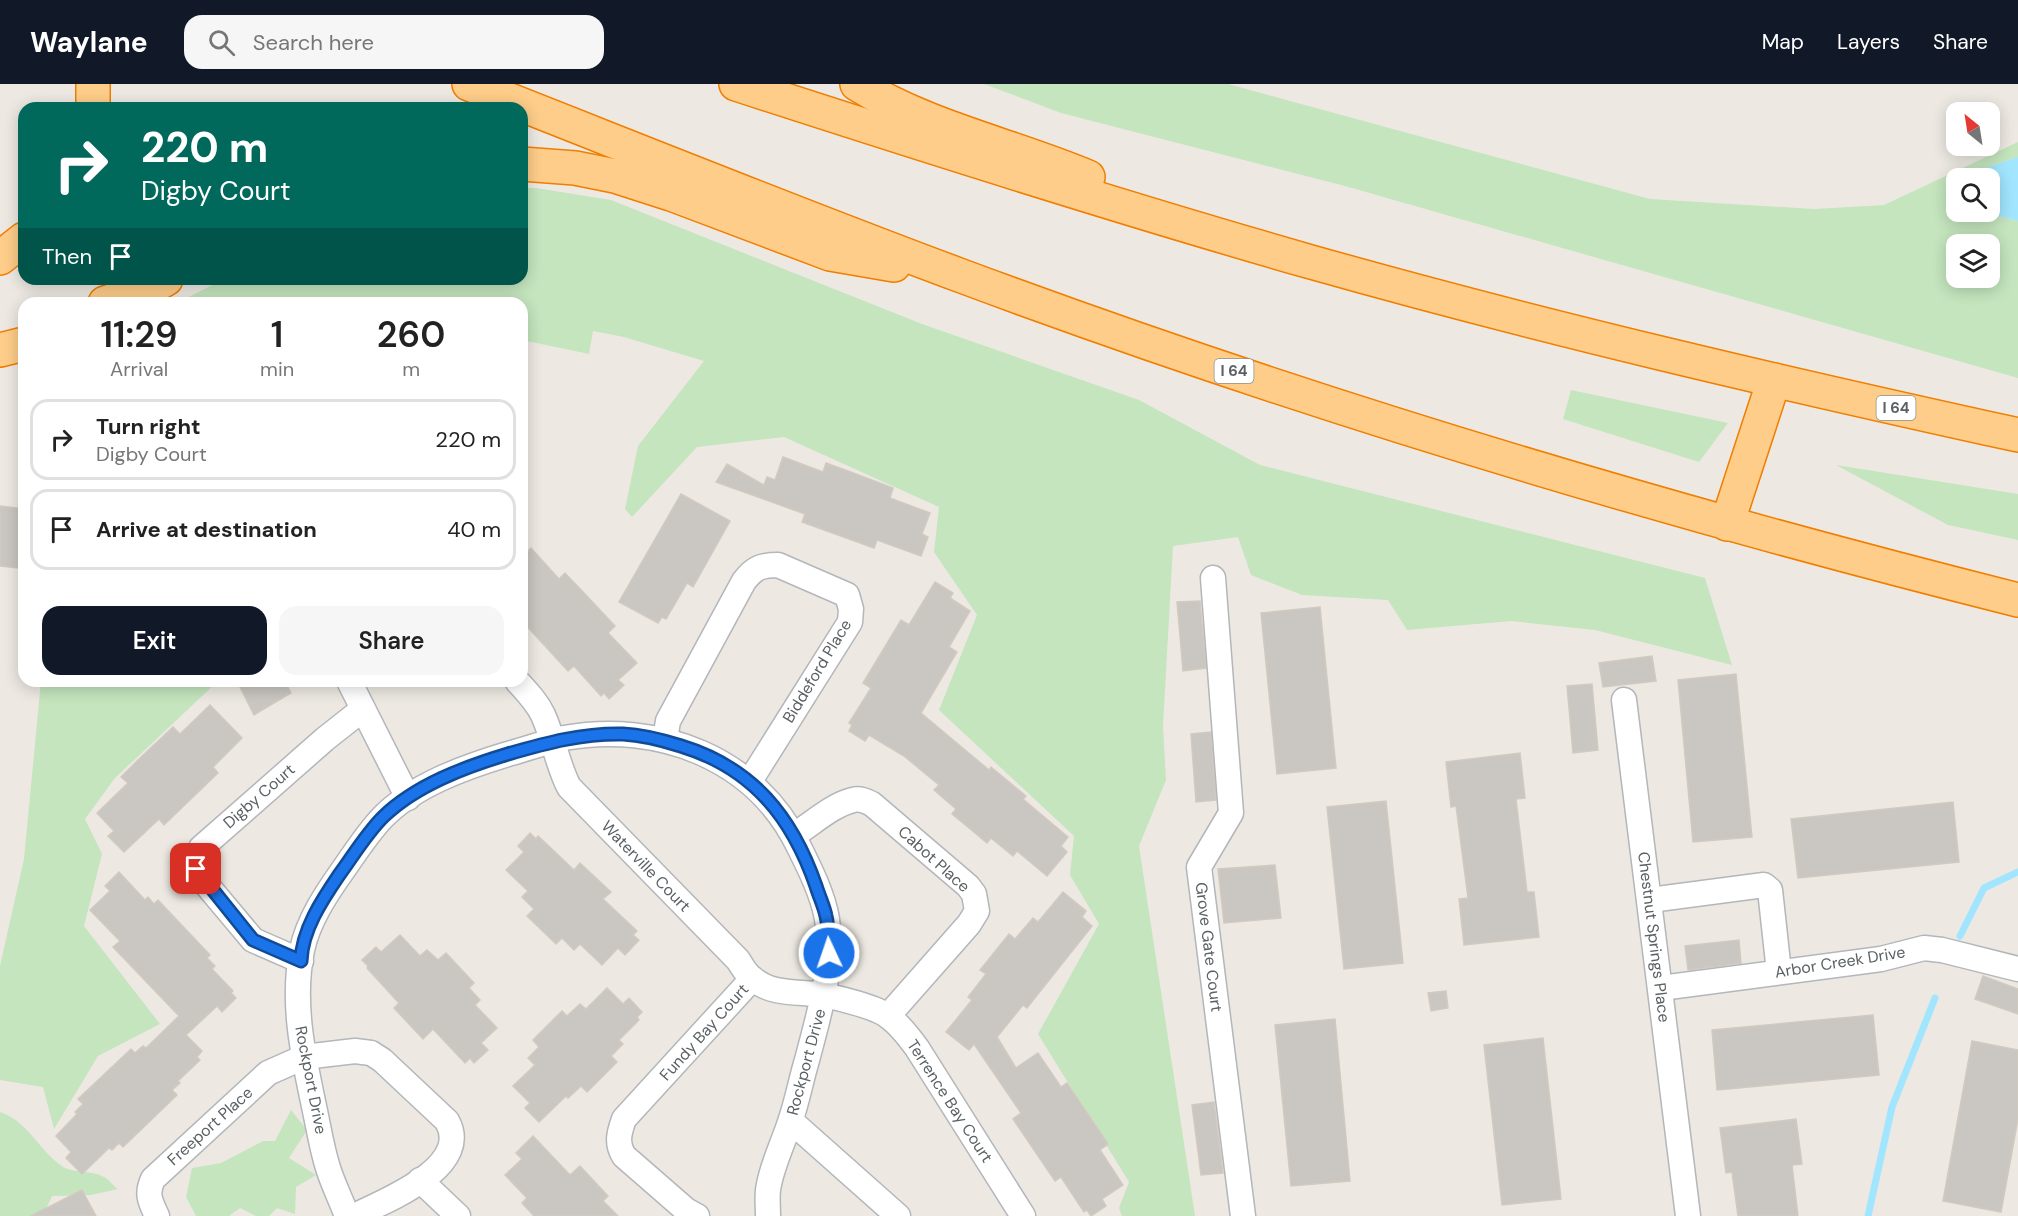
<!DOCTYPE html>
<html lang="en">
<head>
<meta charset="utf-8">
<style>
	:root { --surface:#fff; --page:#f6f6f6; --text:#222; --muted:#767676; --line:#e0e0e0; --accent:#111827 }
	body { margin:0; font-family:"DM Sans",sans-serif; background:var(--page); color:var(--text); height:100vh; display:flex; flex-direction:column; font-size:22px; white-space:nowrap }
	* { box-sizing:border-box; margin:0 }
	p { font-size:20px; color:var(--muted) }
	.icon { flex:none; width:33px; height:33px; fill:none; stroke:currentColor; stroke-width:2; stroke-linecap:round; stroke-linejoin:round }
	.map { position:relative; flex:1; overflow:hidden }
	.sheet { position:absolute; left:18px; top:213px; width:510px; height:390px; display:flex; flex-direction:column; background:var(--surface); border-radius:18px; box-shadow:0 3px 15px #0003 }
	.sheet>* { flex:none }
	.guide { position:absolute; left:18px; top:18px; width:510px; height:183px; border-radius:18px; box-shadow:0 3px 15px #0003; background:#00695c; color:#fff; overflow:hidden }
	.needle { width:39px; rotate:330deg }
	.tools { position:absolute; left:1946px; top:18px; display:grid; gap:12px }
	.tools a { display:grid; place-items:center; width:54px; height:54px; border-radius:12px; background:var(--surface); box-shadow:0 3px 15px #0003; font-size:30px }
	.pin { position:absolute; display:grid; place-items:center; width:51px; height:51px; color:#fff; margin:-26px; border-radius:12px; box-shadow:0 3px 9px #0006 }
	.me { position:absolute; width:66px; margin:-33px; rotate:357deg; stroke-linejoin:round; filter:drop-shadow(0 0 4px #0008) }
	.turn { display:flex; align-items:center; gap:21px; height:126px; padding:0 24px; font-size:27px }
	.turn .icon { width:78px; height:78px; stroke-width:2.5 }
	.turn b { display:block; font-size:42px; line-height:51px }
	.then { display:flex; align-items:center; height:57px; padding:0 24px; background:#0003; gap:12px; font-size:22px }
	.eta { display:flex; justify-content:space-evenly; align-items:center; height:102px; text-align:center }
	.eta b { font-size:36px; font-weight:600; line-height:42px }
	.cta { display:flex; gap:12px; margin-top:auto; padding:12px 24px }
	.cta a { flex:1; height:69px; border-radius:18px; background:var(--accent); color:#fff; font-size:24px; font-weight:600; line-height:69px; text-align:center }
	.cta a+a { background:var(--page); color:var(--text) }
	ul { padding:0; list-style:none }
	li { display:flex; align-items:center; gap:18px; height:81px; margin:0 12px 9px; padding:0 12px; border:3px solid var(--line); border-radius:18px }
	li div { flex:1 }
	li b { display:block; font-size:22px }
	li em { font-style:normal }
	header { display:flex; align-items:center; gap:36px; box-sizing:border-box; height:84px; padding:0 30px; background:var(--accent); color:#fff }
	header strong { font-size:28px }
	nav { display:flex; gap:33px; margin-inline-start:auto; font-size:21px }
	.search { width:420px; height:54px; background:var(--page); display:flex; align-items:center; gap:15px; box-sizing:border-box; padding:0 21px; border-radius:18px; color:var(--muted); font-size:22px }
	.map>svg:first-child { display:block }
	.green { fill:#c4e5be; fill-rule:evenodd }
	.water { fill:#a1e5ff }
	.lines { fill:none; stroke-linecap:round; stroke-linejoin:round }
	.stream { stroke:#a1e5ff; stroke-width:7 }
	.building { fill:#cac6c1; stroke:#d2cac0; stroke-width:1.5 }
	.minor-casing { stroke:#b3b6ba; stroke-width:27 }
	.motorway-casing { stroke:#f07e00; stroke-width:36 }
	.minor { stroke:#fff; stroke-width:24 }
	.motorway { stroke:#fdcd89; stroke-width:33 }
	.route-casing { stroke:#114b97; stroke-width:15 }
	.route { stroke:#1a73e8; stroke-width:10 }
	.labels { text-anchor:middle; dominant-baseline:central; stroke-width:4.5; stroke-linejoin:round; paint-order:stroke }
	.shield { fill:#fff; stroke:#8c9092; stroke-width:1.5 }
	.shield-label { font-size:15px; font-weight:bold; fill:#5a6063 }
	.street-label { font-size:16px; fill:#5a6063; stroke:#fff }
</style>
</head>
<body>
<header>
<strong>Waylane</strong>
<div class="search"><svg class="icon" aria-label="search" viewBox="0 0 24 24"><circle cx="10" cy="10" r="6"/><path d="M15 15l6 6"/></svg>Search here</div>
<nav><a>Map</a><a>Layers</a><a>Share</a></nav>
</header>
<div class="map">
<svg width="2018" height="1132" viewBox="0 0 2018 1132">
	<rect width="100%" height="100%" fill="#ede9e2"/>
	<g class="green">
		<path d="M 984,0 L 1228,0 L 1650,115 L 1814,125 L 1884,121 L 2018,58 L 2018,73 L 1976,87 L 1972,94 L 1956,94 L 1956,128 L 1984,128 L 2018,137 L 2018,294 L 1345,102 L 1061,29 ZM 1956,160 L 1989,160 L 1989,194 L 1956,194 Z"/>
		<path d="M 522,104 L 536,104 L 611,116 L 922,240 L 1139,316 L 1260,381 L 1705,494 L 1732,581 L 1595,546 L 1511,537 L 1407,546 L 1388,516 L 1302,511 L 1251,491 L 1238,453 L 1173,462 L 1163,642 L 1166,696 L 1139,762 L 1195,1132 L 1122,1132 L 1119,1124 L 1129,1098 L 1038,950 L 1099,840 L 1070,791 L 1074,752 L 939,626 L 977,531 L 934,468 L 939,423 L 784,353 L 697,363 L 632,433 L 625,425 L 638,362 L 704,277 L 624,253 L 593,247 L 589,270 L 522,256 L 522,219 L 177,219 L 224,195 L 522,195 Z"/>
		<path d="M 1571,306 L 1728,339 L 1699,378 L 1563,335 Z"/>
		<path d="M 1836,381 L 2018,410 L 2018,456 L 1948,441 Z"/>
		<path d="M 41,597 L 218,597 L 115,694 L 85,735 L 102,770 L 84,842 L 160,940 L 98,972 L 54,1045 L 43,1003 L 0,996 L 0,882 L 24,775 Z"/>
		<path d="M 291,1026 L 307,1046 L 289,1074 L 316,1091 L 296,1103 L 295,1130 L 277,1124 L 269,1132 L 256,1132 L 240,1124 L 229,1132 L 196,1132 L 186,1113 L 192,1084 L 221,1079 L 263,1057 L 275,1057 Z"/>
		<path d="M 0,1028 C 26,1036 38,1064 59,1080 C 72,1091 90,1085 104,1093 C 109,1095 113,1102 118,1105 L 91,1111 L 52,1112 L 43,1132 L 0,1132 Z"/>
	</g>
	<path class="water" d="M 2018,73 L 2018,137 L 1984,128 L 1989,128 L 1989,94 L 1972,94 L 1976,87 Z"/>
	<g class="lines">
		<g class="stream">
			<path d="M 1960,852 L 1984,804 L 2018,788"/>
			<path d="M 1868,1132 L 1892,1023 L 1935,914"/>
		</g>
	</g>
	<g class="building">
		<path d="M 783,373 L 823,388 L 826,379 L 848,387 L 893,404 L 890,414 L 930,429 L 922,450 L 928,453 L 921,472 L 877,456 L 874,464 L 802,438 L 805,430 L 716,398 L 727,380 L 764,401 L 767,393 L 775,396 Z"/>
		<path d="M 681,410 L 730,437 L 693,503 L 687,499 L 666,535 L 662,533 L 658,539 L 619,518 Z"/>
		<path d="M 0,422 L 24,425 L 18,484 L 0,482 Z"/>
		<path d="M 531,464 L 559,495 L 565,489 L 584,509 L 615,542 L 608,549 L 637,579 L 618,596 L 624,601 L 609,615 L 604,609 L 601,612 L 574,582 L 568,587 L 522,537 L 522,473 Z"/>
		<path d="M 935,498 L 953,509 L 950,514 L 970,527 L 949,563 L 957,568 L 921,629 L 989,686 L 991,683 L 1026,712 L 1023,715 L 1068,753 L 1061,762 L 1067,768 L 1047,792 L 1017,767 L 1013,772 L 991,754 L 987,759 L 952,730 L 956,725 L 934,706 L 939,701 L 904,672 L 869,651 L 865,657 L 849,647 L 852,641 L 849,639 L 871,604 L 863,599 L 901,536 L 909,541 Z"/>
		<path d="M 1200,517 L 1206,584 L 1183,587 L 1177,518 Z"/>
		<path d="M 1320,523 L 1336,684 L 1277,690 L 1261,529 Z"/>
		<path d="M 1652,572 L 1656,597 L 1603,603 L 1599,579 Z"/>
		<path d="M 1736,590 L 1752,753 L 1693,758 L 1678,596 Z"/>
		<path d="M 237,597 L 285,597 L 291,609 L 254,631 Z"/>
		<path d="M 1592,600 L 1598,666 L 1573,669 L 1567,602 Z"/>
		<path d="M 210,621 L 242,654 L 213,683 L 218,689 L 164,741 L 159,735 L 124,768 L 108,752 L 114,747 L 97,729 L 128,699 L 121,693 L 138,676 L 173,643 L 180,650 Z"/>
		<path d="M 1211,648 L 1216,716 L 1196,718 L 1191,650 Z"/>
		<path d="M 1520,669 L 1525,714 L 1516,715 L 1527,808 L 1534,808 L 1539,853 L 1464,861 L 1459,815 L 1468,814 L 1456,722 L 1451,723 L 1446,678 Z"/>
		<path d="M 1386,717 L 1403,879 L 1344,885 L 1327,723 Z"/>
		<path d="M 1953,718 L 1959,778 L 1798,794 L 1791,735 Z"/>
		<path d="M 530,749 L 536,755 L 538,752 L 574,786 L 580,779 L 611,808 L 603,815 L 637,847 L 633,851 L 639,856 L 625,871 L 618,864 L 602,881 L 580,860 L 574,866 L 562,854 L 556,860 L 527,832 L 534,825 L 522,813 L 528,807 L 506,786 L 524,768 L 518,762 Z"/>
		<path d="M 1275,781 L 1281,834 L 1224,839 L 1218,785 Z"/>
		<path d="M 119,788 L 145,816 L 148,813 L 154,820 L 158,816 L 210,871 L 207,874 L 215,882 L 212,885 L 233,907 L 231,909 L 236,914 L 222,928 L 217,922 L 186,951 L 202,967 L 197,973 L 200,976 L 178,997 L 180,999 L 172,1006 L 177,1011 L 123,1063 L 119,1059 L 112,1066 L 109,1064 L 82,1090 L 66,1074 L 71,1068 L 56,1052 L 77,1030 L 75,1028 L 83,1020 L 78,1015 L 131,965 L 135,969 L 143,962 L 146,964 L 179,932 L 113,863 L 120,857 L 90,826 L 110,807 L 105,802 Z"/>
		<path d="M 1063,808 L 1086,827 L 1082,833 L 1092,842 L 1027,924 L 1023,921 L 997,953 L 1016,984 L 1038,969 L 1061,1003 L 1067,999 L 1108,1060 L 1100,1066 L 1123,1101 L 1102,1115 L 1106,1122 L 1091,1132 L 1087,1126 L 1084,1128 L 1061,1093 L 1055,1097 L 1013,1035 L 1021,1029 L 974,960 L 969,966 L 946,948 L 972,916 L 968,913 L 986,890 L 980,886 L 1009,850 L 1015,855 L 1033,834 L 1038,838 Z"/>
		<path d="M 400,851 L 420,872 L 427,866 L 438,876 L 446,869 L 474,899 L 469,904 L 480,916 L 475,921 L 497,944 L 481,959 L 488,966 L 474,979 L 470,974 L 465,979 L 433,945 L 423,955 L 394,924 L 399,919 L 367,884 L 368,882 L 362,876 L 376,863 L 381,868 Z"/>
		<path d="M 1739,856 L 1741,879 L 1688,886 L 1685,862 Z"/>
		<path d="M 1983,892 L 2018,905 L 2018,930 L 1975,915 Z"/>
		<path d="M 607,904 L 623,920 L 629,914 L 642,928 L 637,933 L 639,936 L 619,956 L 623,960 L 611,972 L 617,978 L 587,1008 L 581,1002 L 568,1014 L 566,1012 L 539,1038 L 525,1024 L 530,1019 L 513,1002 L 535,981 L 528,974 L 539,963 L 533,956 L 562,927 L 567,932 L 580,920 L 586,925 Z"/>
		<path d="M 1446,907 L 1448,924 L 1431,927 L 1428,909 Z"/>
		<path d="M 1873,931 L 1879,991 L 1717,1006 L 1712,946 Z"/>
		<path d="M 1335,935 L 1350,1097 L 1291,1102 L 1275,941 Z"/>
		<path d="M 1543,954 L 1561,1115 L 1502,1121 L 1484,961 Z"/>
		<path d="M 1972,957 L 2018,966 L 2018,1035 L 2001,1128 L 1943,1117 Z"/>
		<path d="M 1214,1018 L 1223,1089 L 1201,1091 L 1192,1021 Z"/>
		<path d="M 1796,1035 L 1802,1080 L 1792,1081 L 1798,1132 L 1738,1132 L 1732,1088 L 1726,1089 L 1720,1044 Z"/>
		<path d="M 533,1052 L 570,1091 L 580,1082 L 608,1112 L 603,1117 L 618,1132 L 534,1132 L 522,1119 L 527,1114 L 505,1091 L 522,1075 L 516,1069 Z"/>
		<path d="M 82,1106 L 96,1132 L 31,1132 Z"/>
	</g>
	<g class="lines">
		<g class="minor-casing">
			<g id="minor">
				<path d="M 1213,494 L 1231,729 L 1199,783 L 1243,1132"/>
				<path d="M 349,597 L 408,714"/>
				<path d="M 517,597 C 527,608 537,618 543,631 C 554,655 557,680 569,703 L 738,876 C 742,882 746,890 752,894 C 772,912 799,907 823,911 C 839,914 877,923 889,933 C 900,941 909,953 917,964 L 1023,1132"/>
				<path d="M 1624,616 L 1688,1132"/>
				<path d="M 665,656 L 668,637 L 744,497 C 754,484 761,481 778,481 L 847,511 L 851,525 L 850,538 L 750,697"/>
				<path d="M 794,751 C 812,740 832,721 853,716 C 860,714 866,717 872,720 L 968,802 L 974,810 L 977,827 L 969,840 L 888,932"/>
				<path d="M 1650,816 L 1764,801 L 1770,806 L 1779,888"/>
				<path d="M 301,877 L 253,856 L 201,794 C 194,782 196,776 201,764 L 325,655 L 363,625"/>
				<path d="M 1661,904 L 1881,875 L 1924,864 L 1942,866 L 2018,885"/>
				<path d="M 791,1037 L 898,1132"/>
				<path d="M 420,1096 L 458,1132"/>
				<path d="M 157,1132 C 150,1117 146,1110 153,1095 L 268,989 L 304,973 L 355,967 L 371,969 L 382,976 L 447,1037 C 473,1083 385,1117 354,1132"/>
				<path d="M 347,1132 C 341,1116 333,1100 328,1084 C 322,1065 319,1046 315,1027 C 304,975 291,920 302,866 C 308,837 326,810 343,786 C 355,769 367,750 382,734 C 414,701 465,683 508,670 C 527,665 545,658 564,654 C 659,637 756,674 799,763 C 810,785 823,811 827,835 C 834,883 819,930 807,976 C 801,996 797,1018 790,1038 C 783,1060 771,1083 768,1106 C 767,1114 768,1124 768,1132"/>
				<path d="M 697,1132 L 686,1126 L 624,1072 C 616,1059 619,1049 624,1035 L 752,895"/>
			</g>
		</g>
		<g class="motorway-casing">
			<g id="motorway">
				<path d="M 469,0 C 632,64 795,130 959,191 C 1305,320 1660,426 2018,516"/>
				<path d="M 736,0 C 927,62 1118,123 1311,178 C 1544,244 1781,299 2018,351"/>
				<path d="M 857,0 C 928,44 1012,61 1088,93"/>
				<path d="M 93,24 L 93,0"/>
				<path d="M 522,80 L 575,84 L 615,92 L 671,110 L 830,170 L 894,181"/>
				<path d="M 0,174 L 24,155"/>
				<path d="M 105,219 L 154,202 L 166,195"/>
				<path d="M 0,266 L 24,260"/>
				<path d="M 1727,440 L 1774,296"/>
			</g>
		</g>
		<use href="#minor" class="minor"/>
		<use href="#motorway" class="motorway"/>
	</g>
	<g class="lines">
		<g class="route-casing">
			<path id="route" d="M 196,785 L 253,856 L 301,877 C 302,846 322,816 339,791 C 353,772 366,750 383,733 C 416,701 465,683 508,670 C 546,659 583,649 623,650 C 643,651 662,656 681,662 C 753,684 792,733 816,802 C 819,812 824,822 826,832 C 829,844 828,857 829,869"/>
		</g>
		<use href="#route" class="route"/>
	</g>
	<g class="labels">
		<g class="shield">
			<rect x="1214.5" y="275" width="39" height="24" rx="4.5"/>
			<rect x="1876.5" y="312" width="39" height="24" rx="4.5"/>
		</g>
		<g class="shield-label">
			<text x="1234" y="287">I 64</text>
			<text x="1896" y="324">I 64</text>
		</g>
		<g class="street-label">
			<text transform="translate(817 587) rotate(-59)">Biddeford Place</text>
			<text transform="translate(259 712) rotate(-41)">Digby Court</text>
			<text transform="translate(934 775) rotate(42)">Cabot Place</text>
			<text transform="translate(646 782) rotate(46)">Waterville Court</text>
			<text transform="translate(1654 853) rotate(83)">Chestnut Springs Place</text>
			<text transform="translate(1209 863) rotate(83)">Grove Gate Court</text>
			<text transform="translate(1840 878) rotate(-9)">Arbor Creek Drive</text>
			<text transform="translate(704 948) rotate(-48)">Fundy Bay Court</text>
			<text transform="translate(806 978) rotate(-75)">Rockport Drive</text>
			<text transform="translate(311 996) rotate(79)">Rockport Drive</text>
			<text transform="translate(950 1017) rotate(57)">Terrence Bay Court</text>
			<text transform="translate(210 1042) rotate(-42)">Freeport Place</text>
		</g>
	</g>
</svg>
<div class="tools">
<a><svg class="needle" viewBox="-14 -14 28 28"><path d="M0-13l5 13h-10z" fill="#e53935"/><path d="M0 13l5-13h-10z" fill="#767676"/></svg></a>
<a><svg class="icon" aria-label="search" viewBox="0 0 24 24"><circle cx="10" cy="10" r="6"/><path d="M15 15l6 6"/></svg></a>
<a><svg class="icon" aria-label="layers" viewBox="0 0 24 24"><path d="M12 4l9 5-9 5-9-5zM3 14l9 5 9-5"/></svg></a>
</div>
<div class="pin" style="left:196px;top:785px;background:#d93025"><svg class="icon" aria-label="arrive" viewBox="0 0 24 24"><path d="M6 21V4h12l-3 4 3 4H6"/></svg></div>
<svg class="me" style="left:829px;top:869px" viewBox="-20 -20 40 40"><circle r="17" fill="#1a73e8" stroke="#fff" stroke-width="3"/><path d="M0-11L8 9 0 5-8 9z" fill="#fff"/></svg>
<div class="guide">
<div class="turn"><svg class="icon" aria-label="right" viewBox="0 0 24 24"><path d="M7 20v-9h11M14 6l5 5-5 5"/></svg><div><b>220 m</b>Digby Court</div></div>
<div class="then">Then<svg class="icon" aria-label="arrive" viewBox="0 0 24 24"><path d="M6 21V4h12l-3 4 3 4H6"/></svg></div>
</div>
<section class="sheet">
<div class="eta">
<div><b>11:29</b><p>Arrival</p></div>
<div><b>1</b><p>min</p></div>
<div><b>260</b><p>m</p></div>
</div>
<ul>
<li><svg class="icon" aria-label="right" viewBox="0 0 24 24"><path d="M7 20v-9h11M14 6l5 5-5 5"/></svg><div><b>Turn right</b><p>Digby Court</p></div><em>220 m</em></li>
<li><svg class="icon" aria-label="arrive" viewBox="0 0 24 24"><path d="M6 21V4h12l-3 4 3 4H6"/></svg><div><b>Arrive at destination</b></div><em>40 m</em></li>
</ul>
<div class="cta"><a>Exit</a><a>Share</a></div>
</section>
</div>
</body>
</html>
